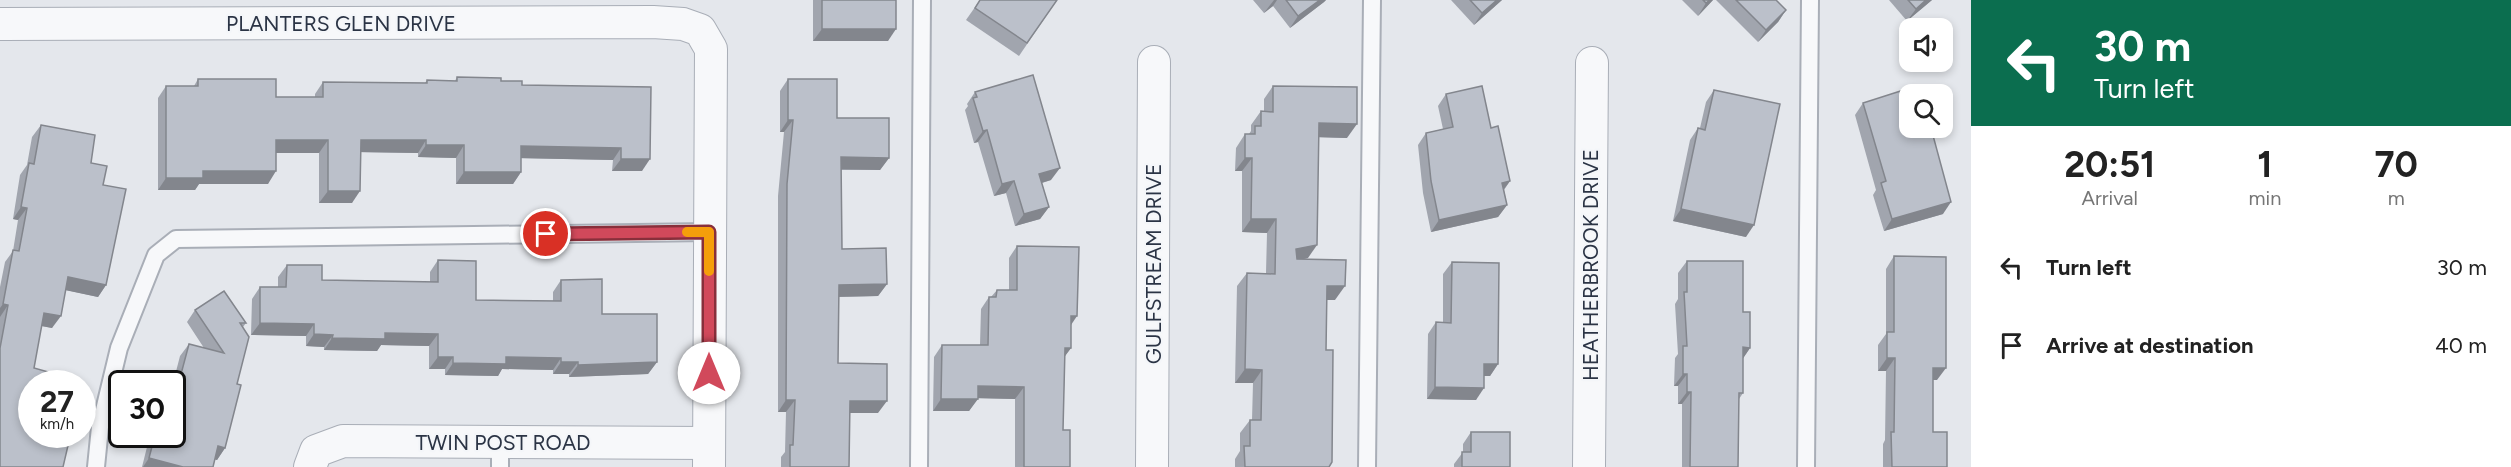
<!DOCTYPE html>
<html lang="en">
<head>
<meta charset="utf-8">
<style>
	:root { --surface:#fff; --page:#f6f6f6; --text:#222; --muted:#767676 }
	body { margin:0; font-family:Figtree,sans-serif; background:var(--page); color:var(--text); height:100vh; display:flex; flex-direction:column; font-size:22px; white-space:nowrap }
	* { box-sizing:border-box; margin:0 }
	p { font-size:20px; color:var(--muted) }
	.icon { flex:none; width:33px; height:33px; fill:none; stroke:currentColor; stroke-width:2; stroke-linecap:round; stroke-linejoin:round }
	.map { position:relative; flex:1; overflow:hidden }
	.details { display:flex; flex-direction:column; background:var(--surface); width:540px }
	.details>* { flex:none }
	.hud { background:#0b6e4f; color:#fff; overflow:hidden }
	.fabs { position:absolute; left:1899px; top:18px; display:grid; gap:12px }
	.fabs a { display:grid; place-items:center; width:54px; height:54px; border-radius:12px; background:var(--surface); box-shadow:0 3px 9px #0003; font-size:30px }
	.speed { position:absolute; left:18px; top:370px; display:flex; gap:12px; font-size:30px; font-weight:700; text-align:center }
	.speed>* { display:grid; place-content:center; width:78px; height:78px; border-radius:50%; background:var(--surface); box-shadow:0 3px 9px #0003; line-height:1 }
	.speed small { font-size:15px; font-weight:400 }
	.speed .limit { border:3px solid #111; border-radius:9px; background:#fff; color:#111 }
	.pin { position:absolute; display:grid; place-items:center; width:51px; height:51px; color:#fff; margin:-26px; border:3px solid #fff; border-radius:50%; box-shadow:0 2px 6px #0007 }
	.me { position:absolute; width:66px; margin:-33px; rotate:0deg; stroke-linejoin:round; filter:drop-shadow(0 0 4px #0008) }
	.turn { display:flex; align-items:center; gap:21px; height:126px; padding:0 24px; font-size:27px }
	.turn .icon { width:78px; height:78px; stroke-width:2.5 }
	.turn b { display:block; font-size:42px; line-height:51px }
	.eta { display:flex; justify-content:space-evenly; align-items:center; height:102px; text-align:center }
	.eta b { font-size:36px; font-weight:700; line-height:42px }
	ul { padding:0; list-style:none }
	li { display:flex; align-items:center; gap:18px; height:78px; padding:0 24px }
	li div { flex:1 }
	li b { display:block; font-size:22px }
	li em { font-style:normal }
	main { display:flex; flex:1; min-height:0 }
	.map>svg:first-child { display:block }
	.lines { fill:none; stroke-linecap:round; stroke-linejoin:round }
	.lane-casing { stroke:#a9aeb7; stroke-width:20 }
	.street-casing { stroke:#a9aeb7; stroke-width:34 }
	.lane { stroke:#f7f8fa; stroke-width:16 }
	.street { stroke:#f7f8fa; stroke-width:32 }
	.wall { fill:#a1a5ae }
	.shaded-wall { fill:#83868d }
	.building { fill:#bbc0ca; stroke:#83868d; stroke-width:1.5 }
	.route-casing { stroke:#882f3b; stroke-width:15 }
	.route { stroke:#d1495b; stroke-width:10 }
	.slow { stroke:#f59e0b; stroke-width:10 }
	.labels { text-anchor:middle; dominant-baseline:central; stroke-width:4.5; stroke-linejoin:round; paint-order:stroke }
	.street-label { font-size:21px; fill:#2b3445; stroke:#f4f6f9 }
</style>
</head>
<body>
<main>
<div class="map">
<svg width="1971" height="467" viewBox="0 0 1971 467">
	<rect width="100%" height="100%" fill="#e4e7ec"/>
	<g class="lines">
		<g class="lane-casing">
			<g id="lane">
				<path d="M 96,467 L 100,427 L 119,348 L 156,255 L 176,239 L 709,232"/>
				<path d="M 500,467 L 500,442"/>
				<path d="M 919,467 L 922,0"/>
				<path d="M 1367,467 L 1372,0"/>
				<path d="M 1806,467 L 1810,0"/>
			</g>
		</g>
		<g class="street-casing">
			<g id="street">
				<path d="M 0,24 L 653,22 L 683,24 L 700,30 L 711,49 L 709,467"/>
				<path d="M 310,467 L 316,451 L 343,441 L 709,443"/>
				<path d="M 1152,467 L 1154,62"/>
				<path d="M 1589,467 L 1592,63"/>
			</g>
		</g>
		<use href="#lane" class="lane"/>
		<use href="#street" class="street"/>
	</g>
	<g class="wall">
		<path d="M 813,0 L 896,0 L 888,41 L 813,41 Z"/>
		<path d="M 980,0 L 1057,0 L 1019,56 L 966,20 Z"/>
		<path d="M 1253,0 L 1326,0 L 1324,2 L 1290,28 L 1273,6 L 1264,13 Z"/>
		<path d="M 1451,0 L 1502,0 L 1474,25 Z"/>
		<path d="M 1682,0 L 1713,0 L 1698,16 Z"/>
		<path d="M 1716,0 L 1776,0 L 1786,10 L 1778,22 L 1758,42 Z"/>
		<path d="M 1889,0 L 1932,0 L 1907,21 Z"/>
		<path d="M 457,77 L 501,81 L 522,85 L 651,87 L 642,171 L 612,171 L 613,160 L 521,158 L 521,172 L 513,184 L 456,184 L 456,158 L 418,157 L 418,153 L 361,152 L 352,203 L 319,203 L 319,153 L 276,153 L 268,184 L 199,184 L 195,190 L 158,190 L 158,98 L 166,86 L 194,86 L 198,79 L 276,97 L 315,97 L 315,94 L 323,82 L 425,83 L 427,80 L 455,81 Z"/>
		<path d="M 788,79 L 889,158 L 880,170 L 841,170 L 842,249 L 887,284 L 878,296 L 839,297 L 838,363 L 878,413 L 850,413 L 849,467 L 781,467 L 781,457 L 785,452 L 786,412 L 778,412 L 778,196 L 784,132 L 780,132 L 780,91 Z"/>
		<path d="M 1273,86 L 1347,138 L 1319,137 L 1308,258 L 1301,260 L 1335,300 L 1327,300 L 1326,350 L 1329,467 L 1235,467 L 1235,459 L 1240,451 L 1240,433 L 1250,420 L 1252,420 L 1253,383 L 1235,383 L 1237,286 L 1247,273 L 1266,273 L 1267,233 L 1242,232 L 1242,171 L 1235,171 L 1236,148 L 1245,134 L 1249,134 L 1251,131 L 1251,125 L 1261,111 L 1264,111 L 1264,99 Z"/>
		<path d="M 1714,90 L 1746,237 L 1673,221 L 1690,140 L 1698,128 L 1700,128 L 1706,102 Z"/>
		<path d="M 975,92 L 1051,180 L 1042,183 L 1049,207 L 1040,219 L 1015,226 L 1006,193 L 994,196 L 978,142 L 974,143 L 965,110 L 968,106 L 967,104 Z"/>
		<path d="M 1446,94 L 1491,128 L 1510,181 L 1504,190 L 1507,205 L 1498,217 L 1431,232 L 1423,193 L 1418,145 L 1426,133 L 1443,129 L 1438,106 Z"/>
		<path d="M 1863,103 L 1943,214 L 1884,231 L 1873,195 L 1876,190 L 1855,115 Z"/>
		<path d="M 41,125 L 91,163 L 103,185 L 106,285 L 98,297 L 66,290 L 52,328 L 42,326 L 0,467 L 0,287 L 5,262 L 13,251 L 18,220 L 13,219 L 20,175 L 27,165 L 32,137 Z"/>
		<path d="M 1017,246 L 1071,324 L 1071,348 L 1065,356 L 1063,430 L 1070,467 L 1015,467 L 1015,399 L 978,398 L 969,411 L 933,411 L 934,357 L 942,345 L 980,345 L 981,309 L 989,297 L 991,297 L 997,290 L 1009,290 L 1009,258 Z"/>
		<path d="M 1894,256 L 1937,380 L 1933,380 L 1933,432 L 1947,467 L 1883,467 L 1883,444 L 1885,440 L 1886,371 L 1878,371 L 1878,345 L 1886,334 L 1886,269 Z"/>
		<path d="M 438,260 L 476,300 L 553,301 L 553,292 L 561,280 L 602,314 L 657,362 L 648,374 L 569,377 L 569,374 L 553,374 L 553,370 L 502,369 L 498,376 L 445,375 L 445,369 L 429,369 L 429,346 L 381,345 L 377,351 L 324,350 L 324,347 L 306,346 L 306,336 L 251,335 L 252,299 L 260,287 L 278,287 L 278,277 L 287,265 L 322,280 L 430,282 L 430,272 Z"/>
		<path d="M 1687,261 L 1743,312 L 1750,348 L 1743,358 L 1743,393 L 1739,399 L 1738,467 L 1682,467 L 1682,404 L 1678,404 L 1678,386 L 1674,386 L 1675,358 L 1678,354 L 1675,304 L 1678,299 L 1678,273 Z"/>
		<path d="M 1452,262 L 1498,364 L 1490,376 L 1484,376 L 1476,400 L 1427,399 L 1428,334 L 1436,322 L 1443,322 L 1443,274 Z"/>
		<path d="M 195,310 L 246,323 L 243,327 L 237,384 L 225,448 L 217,460 L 215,459 L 213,467 L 142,467 L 150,435 L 172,435 L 172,387 L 180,356 L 189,344 L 204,348 L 187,322 Z"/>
		<path d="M 1471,432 L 1510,467 L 1454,467 L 1454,464 L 1463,452 L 1463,444 Z"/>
	</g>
	<g class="shaded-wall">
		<path d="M 1274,0 L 1277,0 L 1273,6 L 1264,13 Z"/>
		<path d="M 1320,0 L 1326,0 L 1324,2 L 1290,28 L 1298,16 Z"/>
		<path d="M 1497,0 L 1502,0 L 1474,25 L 1482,13 Z"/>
		<path d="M 1710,0 L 1713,0 L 1698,16 L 1706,3 Z"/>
		<path d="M 1926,0 L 1932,0 L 1907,21 L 1916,9 Z"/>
		<path d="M 1786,10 L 1778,22 L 1758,42 L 1766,30 Z"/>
		<path d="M 822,29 L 896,29 L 888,41 L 813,41 Z"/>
		<path d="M 788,120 L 793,120 L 784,132 L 780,132 Z"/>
		<path d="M 1319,123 L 1357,124 L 1347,138 L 1310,137 Z"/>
		<path d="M 987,130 L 978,142 L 974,143 L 983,131 Z"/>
		<path d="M 276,140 L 328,140 L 319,153 L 268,153 Z"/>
		<path d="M 361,140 L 426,140 L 418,153 L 352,152 Z"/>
		<path d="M 426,145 L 464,145 L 456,158 L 418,157 Z"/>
		<path d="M 521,146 L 621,148 L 613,160 L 513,158 Z"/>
		<path d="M 841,157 L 889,158 L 880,170 L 832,169 Z"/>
		<path d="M 1245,158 L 1252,158 L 1242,171 L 1235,171 Z"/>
		<path d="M 621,159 L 650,159 L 642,171 L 612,171 Z"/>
		<path d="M 1060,168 L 1051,180 L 1031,186 L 1039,174 Z"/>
		<path d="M 203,171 L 276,171 L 268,184 L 199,184 L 195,190 L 158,190 L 166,178 Z"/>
		<path d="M 464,172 L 521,172 L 513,184 L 456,184 Z"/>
		<path d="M 1014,181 L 1006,193 L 994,196 L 1002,184 Z"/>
		<path d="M 1510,181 L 1501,193 L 1502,183 Z"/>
		<path d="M 328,191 L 360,191 L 352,203 L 319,203 Z"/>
		<path d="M 1951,202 L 1943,214 L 1884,231 L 1892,219 Z"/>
		<path d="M 1507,205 L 1498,217 L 1431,232 L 1439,220 Z"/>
		<path d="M 21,207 L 27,208 L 18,220 L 13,219 Z"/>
		<path d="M 1049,207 L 1040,219 L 1015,226 L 1024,214 Z"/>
		<path d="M 1681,209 L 1754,225 L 1746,237 L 1673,221 Z"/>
		<path d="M 1251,219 L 1276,219 L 1267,233 L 1242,232 Z"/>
		<path d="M 1317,245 L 1308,258 L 1287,263 L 1296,249 Z"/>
		<path d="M 68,277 L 106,285 L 98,297 L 60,289 Z"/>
		<path d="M 887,284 L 878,296 L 831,297 L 839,285 Z"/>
		<path d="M 1327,286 L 1345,286 L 1335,300 L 1318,300 Z"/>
		<path d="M 3,304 L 8,305 L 0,317 L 0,308 Z"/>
		<path d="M 44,313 L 61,316 L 52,328 L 36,325 Z"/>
		<path d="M 1071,316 L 1077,316 L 1069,328 Z"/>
		<path d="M 260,323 L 314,324 L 306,336 L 251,335 Z"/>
		<path d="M 385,333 L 438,334 L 429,346 L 381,345 L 377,351 L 324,350 L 332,338 Z"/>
		<path d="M 314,334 L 333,335 L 324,347 L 306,346 Z"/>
		<path d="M 1743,347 L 1750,348 L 1742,360 Z"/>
		<path d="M 1065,348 L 1071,348 L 1062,360 Z"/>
		<path d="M 438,357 L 453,357 L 445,369 L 429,369 Z"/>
		<path d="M 506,357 L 561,358 L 553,370 L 502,369 L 498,376 L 445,375 L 453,363 Z"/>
		<path d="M 1887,358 L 1895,358 L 1886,371 L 1878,371 Z"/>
		<path d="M 561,362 L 578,362 L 569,374 L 553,374 Z"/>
		<path d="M 657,362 L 648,374 L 569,377 L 578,365 Z"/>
		<path d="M 1484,364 L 1498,364 L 1490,376 L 1476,376 Z"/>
		<path d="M 1933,368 L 1946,368 L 1937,380 L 1925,380 Z"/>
		<path d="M 1245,369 L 1262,370 L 1253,383 L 1235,383 Z"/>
		<path d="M 1683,374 L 1687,374 L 1678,386 L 1674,386 Z"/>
		<path d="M 978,386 L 1024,387 L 1015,399 L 970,398 Z"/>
		<path d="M 1435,387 L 1484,388 L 1476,400 L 1427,399 Z"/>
		<path d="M 1687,392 L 1691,392 L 1682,404 L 1678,404 Z"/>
		<path d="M 941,399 L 978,399 L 969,411 L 933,411 Z"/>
		<path d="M 786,400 L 795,400 L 786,412 L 778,412 Z"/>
		<path d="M 850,401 L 887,401 L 878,413 L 842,413 Z"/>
		<path d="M 218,446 L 225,448 L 217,460 L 209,458 Z"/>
		<path d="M 149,458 L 183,467 L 143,467 Z"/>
	</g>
	<g class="building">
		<rect x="822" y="0" width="74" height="29"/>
		<path d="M 980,0 L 1057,0 L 1027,43 L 975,8 Z"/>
		<path d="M 1286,0 L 1320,0 L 1298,16 Z"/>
		<path d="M 1470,0 L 1497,0 L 1482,13 Z"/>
		<path d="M 1703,0 L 1710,0 L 1706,3 Z"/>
		<path d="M 1736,0 L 1776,0 L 1786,10 L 1766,30 Z"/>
		<path d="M 1908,0 L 1926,0 L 1916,9 Z"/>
		<path d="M 1033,75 L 1060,168 L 1039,174 L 1049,207 L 1024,214 L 1014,181 L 1002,184 L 987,130 L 983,131 L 973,98 L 977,97 L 975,92 Z"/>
		<path d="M 457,77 L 501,78 L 501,81 L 522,81 L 522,85 L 651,87 L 650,159 L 621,159 L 621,148 L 521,146 L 521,172 L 464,172 L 464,145 L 426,145 L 426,140 L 361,140 L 360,191 L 328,191 L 328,140 L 276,140 L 276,171 L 203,171 L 203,178 L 166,178 L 166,86 L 198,86 L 198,79 L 276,79 L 276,97 L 323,97 L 323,82 L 427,83 L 427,80 L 457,81 Z"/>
		<path d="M 788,79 L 837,79 L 837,118 L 889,118 L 889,158 L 841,157 L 842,249 L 886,248 L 887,284 L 839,285 L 838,363 L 887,364 L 887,401 L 850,401 L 849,467 L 790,467 L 790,445 L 793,445 L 795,400 L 786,400 L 787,184 L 793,120 L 788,120 Z"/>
		<path d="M 1273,86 L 1357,87 L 1357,124 L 1319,123 L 1317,245 L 1296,249 L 1297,259 L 1346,260 L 1345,286 L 1327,286 L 1326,350 L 1333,350 L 1332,462 L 1329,467 L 1245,467 L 1244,446 L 1250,446 L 1250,420 L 1261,420 L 1262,370 L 1245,369 L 1247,273 L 1275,274 L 1276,219 L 1251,219 L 1252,158 L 1245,158 L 1245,134 L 1255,134 L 1255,126 L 1261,126 L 1261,111 L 1273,112 Z"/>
		<path d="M 1482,86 L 1491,128 L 1498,126 L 1510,181 L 1502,183 L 1507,205 L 1439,220 L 1431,181 L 1426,133 L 1453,127 L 1446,94 Z"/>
		<path d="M 1910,88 L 1912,94 L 1910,94 L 1910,128 L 1931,128 L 1951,202 L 1892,219 L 1881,183 L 1886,181 L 1863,103 Z"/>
		<path d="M 1714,90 L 1780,104 L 1754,225 L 1681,209 L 1698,128 L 1705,130 Z"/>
		<path d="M 41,125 L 95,135 L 91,163 L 107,166 L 103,185 L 126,189 L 106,285 L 68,277 L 61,316 L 44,313 L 34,368 L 66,377 L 64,384 L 32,384 L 32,435 L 63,435 L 70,437 L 63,467 L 0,467 L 0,348 L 8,305 L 3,304 L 13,250 L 19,251 L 27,208 L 21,207 L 29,163 L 34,164 Z"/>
		<path d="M 1017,246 L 1079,247 L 1077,316 L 1071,316 L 1071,348 L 1065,348 L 1063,430 L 1070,430 L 1070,467 L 1024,467 L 1024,387 L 978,386 L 978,399 L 941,399 L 942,345 L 988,345 L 989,297 L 996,297 L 997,290 L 1017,290 Z"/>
		<path d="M 1894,256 L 1946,257 L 1946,368 L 1933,368 L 1933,432 L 1947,432 L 1947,467 L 1892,467 L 1891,432 L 1894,432 L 1895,358 L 1887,358 L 1887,332 L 1894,332 Z"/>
		<path d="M 438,260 L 476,261 L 476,300 L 561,301 L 561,280 L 602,279 L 602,314 L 657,314 L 657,362 L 578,365 L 578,362 L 561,362 L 561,358 L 506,357 L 506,364 L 453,363 L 453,357 L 438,357 L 438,334 L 385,333 L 385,339 L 332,338 L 333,335 L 314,334 L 314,324 L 260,323 L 260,287 L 286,287 L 287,265 L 322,265 L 322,280 L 438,282 Z"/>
		<path d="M 1687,261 L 1743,261 L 1743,312 L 1750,312 L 1750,348 L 1743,347 L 1743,393 L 1739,393 L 1738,467 L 1690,467 L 1691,392 L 1687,392 L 1687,374 L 1683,374 L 1683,346 L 1687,346 L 1684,292 L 1687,292 Z"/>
		<path d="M 1452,262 L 1499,263 L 1498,364 L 1484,364 L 1484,388 L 1435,387 L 1436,322 L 1451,323 Z"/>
		<path d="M 224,291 L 246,323 L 240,323 L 249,337 L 237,384 L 241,385 L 225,448 L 218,446 L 213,467 L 183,467 L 149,458 L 155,435 L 172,435 L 172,408 L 189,344 L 224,353 L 195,310 Z"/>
		<path d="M 1471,432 L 1510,432 L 1510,467 L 1462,467 L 1462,452 L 1471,452 Z"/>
	</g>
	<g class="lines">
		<g class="route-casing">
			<path id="route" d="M 546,234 L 709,232 L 709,373"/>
		</g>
		<use href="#route" class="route"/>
		<path class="slow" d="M 687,232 L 709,232 L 709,271"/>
	</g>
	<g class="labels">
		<g class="street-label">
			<text x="341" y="23">PLANTERS GLEN DRIVE</text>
			<text transform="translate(1153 264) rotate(-90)">GULFSTREAM DRIVE</text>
			<text transform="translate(1590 265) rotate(-90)">HEATHERBROOK DRIVE</text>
			<text x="503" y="442">TWIN POST ROAD</text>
		</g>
	</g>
</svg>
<div class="fabs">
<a><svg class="icon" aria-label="sound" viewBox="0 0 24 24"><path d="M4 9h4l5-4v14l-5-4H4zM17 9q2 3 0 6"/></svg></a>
<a><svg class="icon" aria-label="search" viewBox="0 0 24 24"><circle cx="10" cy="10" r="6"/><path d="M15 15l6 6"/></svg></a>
</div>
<div class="speed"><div>27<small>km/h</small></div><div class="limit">30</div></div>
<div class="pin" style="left:546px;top:234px;background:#d93025"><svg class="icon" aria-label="arrive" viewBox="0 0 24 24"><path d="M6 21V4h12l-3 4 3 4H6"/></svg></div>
<svg class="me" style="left:709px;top:373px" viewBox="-20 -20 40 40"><circle r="19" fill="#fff"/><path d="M0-13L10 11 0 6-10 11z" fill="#d1495b"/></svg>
</div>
<section class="details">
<div class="hud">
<div class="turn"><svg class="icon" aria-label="left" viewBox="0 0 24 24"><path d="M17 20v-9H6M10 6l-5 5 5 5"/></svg><div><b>30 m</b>Turn left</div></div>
</div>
<div class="eta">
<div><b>20:51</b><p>Arrival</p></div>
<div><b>1</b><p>min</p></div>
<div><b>70</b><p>m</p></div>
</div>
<ul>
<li><svg class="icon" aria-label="left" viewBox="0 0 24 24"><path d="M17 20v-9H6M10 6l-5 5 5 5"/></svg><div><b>Turn left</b></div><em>30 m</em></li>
<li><svg class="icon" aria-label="arrive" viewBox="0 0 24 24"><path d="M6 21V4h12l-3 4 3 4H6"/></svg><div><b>Arrive at destination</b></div><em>40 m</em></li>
</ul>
</section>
</main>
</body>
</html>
